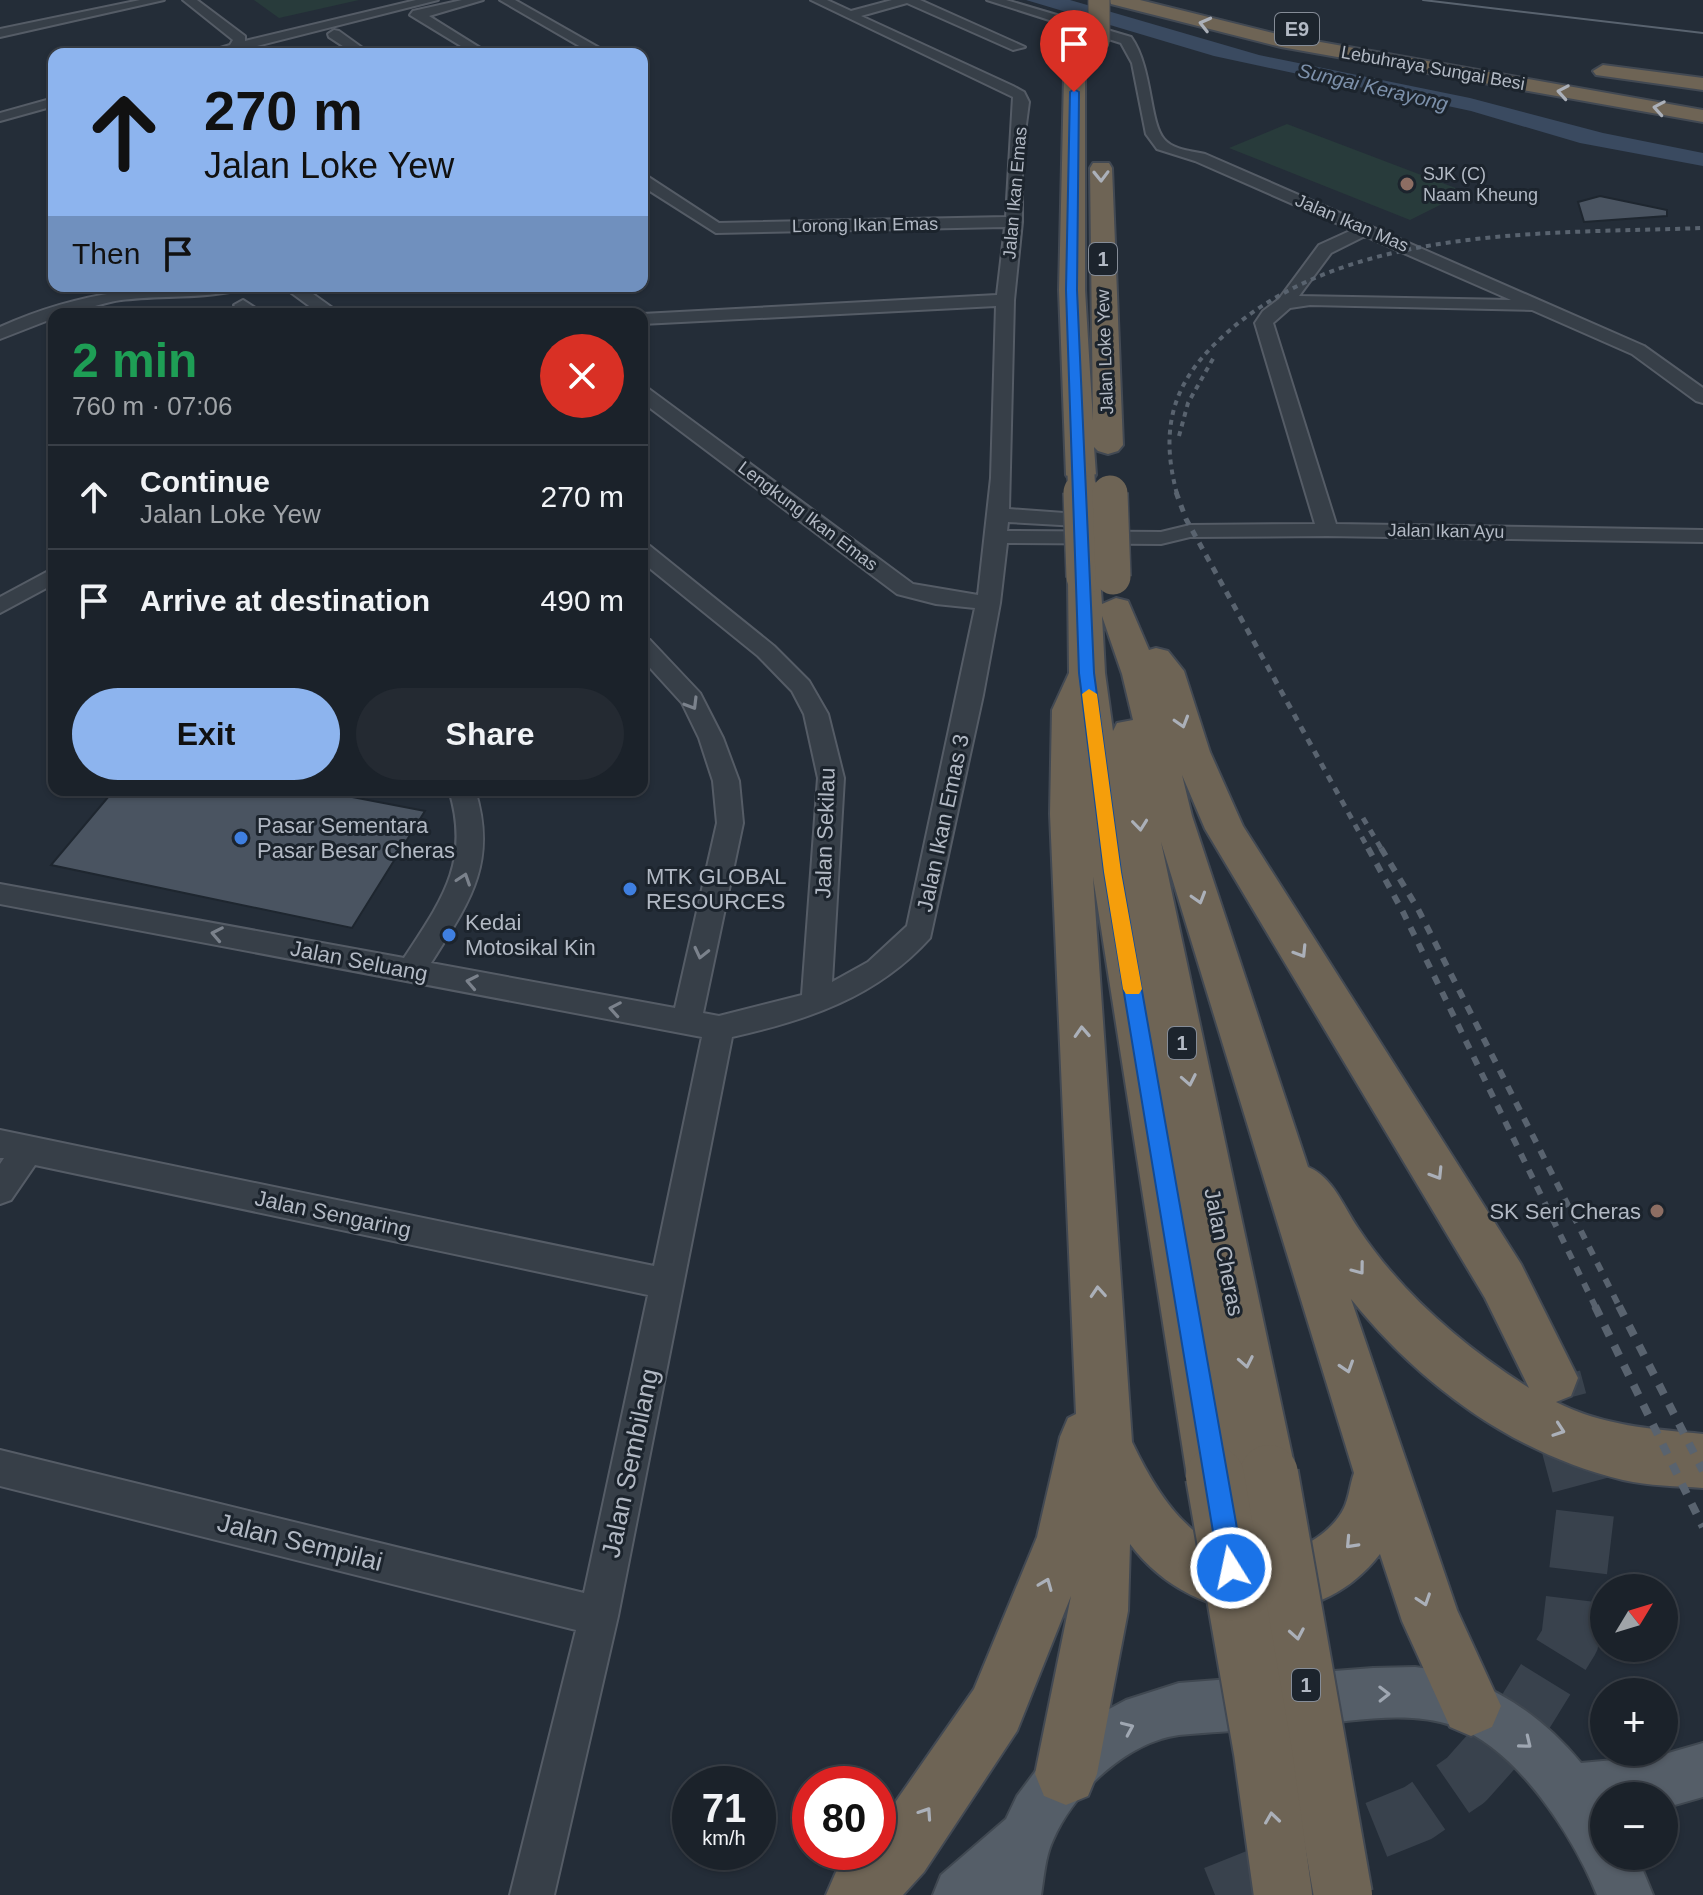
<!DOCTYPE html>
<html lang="en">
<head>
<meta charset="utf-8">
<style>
	:root { --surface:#1b222a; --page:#242a32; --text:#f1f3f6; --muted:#a0a4a8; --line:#393f47; --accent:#8db4ee }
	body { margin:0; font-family:Arial,sans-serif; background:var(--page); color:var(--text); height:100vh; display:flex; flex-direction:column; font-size:30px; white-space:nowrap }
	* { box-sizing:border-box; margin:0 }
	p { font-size:26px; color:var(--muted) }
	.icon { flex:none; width:44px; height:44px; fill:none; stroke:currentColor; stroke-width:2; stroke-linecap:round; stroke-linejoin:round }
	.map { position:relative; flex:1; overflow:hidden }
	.side { position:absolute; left:48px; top:308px; width:600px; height:488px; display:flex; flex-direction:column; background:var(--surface); border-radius:16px; box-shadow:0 2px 6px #0004,0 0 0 2px var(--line) }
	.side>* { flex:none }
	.hud { position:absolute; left:48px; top:48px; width:600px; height:244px; border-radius:16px; box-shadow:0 2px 6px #0004,0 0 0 2px var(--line); background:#8db4ee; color:#111; overflow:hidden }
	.needle { width:52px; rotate:52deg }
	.buttons { position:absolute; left:1590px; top:1574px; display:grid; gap:16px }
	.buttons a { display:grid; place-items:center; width:88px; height:88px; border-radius:50%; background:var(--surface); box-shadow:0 2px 6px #0004,0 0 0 2px var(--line); font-size:40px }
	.speed { position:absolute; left:672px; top:1766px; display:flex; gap:16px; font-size:40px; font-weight:700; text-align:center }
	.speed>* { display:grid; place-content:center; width:104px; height:104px; border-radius:50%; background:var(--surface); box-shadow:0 2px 6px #0004,0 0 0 2px var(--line); line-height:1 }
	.speed small { font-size:20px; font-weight:400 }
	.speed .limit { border:12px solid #d22; background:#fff; color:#111 }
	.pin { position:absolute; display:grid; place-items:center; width:68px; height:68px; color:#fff; margin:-82px -34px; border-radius:50% 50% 50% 0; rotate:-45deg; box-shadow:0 0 8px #0007 }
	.pin .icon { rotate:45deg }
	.me { position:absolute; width:88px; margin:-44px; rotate:350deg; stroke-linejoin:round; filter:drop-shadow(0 0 6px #0008) }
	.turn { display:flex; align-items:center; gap:28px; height:168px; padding:0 24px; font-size:36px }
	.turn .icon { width:104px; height:104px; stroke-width:2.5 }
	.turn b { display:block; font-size:56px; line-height:68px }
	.then { display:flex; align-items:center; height:76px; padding:0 24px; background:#0003; gap:16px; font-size:30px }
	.round { display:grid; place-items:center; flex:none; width:84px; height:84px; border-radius:42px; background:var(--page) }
	.head { display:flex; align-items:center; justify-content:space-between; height:136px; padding:0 24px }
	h1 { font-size:48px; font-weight:600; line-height:60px; color:#1e9e55 }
	.cta { display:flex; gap:16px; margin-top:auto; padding:16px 24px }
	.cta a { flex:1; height:92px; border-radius:48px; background:var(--accent); color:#111; font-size:32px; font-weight:600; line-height:92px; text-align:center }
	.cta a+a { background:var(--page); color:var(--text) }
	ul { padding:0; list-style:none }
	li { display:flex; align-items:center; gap:24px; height:104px; padding:0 24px; border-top:2px solid var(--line) }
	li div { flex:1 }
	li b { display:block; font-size:30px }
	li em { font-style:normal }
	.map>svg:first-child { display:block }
	.green { fill:#283b3b }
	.water { fill:#3a4a60 }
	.building { fill:#4a5461; stroke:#1e262f; stroke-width:2 }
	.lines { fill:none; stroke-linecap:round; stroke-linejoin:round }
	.highway-tunnel { stroke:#39424d; stroke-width:58; stroke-dasharray:58 29; stroke-linecap:butt }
	.minor-casing { stroke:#555c66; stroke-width:4 }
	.major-casing { stroke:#404851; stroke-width:4 }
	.highway-casing { stroke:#424953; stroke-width:4 }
	.minor { fill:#373f48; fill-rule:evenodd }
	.major { fill:#555e68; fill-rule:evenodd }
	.highway { fill:#6e6455; fill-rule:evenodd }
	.tram { stroke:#59636f; stroke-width:2 }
	.rail-far3 { stroke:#59636f; stroke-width:4; stroke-dasharray:5 5; stroke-linecap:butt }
	.rail-far2 { stroke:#59636f; stroke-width:5; stroke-dasharray:7 7; stroke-linecap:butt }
	.rail-far1 { stroke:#59636f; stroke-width:6; stroke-dasharray:9 9; stroke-linecap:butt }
	.rail { stroke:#59636f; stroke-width:8; stroke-dasharray:11 11; stroke-linecap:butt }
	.highway-bridge-far3-casing { stroke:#424953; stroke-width:23; stroke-linecap:butt }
	.highway-bridge-far2-casing { stroke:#424953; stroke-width:30; stroke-linecap:butt }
	.highway-bridge-far1-casing { stroke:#424953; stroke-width:38; stroke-linecap:butt }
	.highway-bridge-casing { stroke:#424953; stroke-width:62; stroke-linecap:butt }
	.highway-bridge-far3 { stroke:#6e6455; stroke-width:21 }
	.highway-bridge-far2 { stroke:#6e6455; stroke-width:27 }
	.highway-bridge-far1 { stroke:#6e6455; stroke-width:35 }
	.highway-bridge { stroke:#6e6455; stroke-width:58 }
	.oneway { stroke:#abb0b9 }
	.oneway2 { stroke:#7b828c }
	.oneway3 { stroke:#9fa7b2 }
	.route { fill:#1a73e8; stroke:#114b97; stroke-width:2 }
	.slow { fill:#f59e0b }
	.education-dot { fill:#8d6e63; stroke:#1c242d; stroke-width:3 }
	.shop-dot { fill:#3f7fe0; stroke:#1c242d; stroke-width:3 }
	.labels { text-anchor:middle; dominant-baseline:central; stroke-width:6; stroke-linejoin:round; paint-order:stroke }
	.far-street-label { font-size:18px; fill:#b2b9c4; stroke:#1c242d }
	.far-poi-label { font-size:18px; fill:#b2b9c4; stroke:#1c242d; text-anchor:start }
	.shield { fill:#1c242d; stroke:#858c97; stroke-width:2 }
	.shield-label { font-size:20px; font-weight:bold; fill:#b2b9c4 }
	.far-water-label { font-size:20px; font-style:italic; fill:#7c90aa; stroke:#1c242d }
	.street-label { font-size:22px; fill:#b2b9c4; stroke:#1c242d }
	.poi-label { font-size:22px; fill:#b2b9c4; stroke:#1c242d; text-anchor:start }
	.near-street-label { font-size:26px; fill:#b2b9c4; stroke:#1c242d }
</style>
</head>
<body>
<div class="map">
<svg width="1703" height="1895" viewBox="0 0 1703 1895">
	<rect width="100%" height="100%" fill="#242d38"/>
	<g class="green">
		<path d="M 254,0 L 359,0 L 279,18 Z"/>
		<path d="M 1287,124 L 1466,192 L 1410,220 L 1229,148 Z"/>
	</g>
	<path class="water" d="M 1026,0 L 1070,0 L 1259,55 L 1470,98 L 1603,133 L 1703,153 L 1703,166 L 1580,143 L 1471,111 L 1214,56 Z"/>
	<g class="building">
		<path d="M 1600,196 L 1667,210 L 1667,216 L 1584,222 L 1578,202 Z"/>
		<path d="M 114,790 L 316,790 L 425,811 L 352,928 L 51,865 Z"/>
	</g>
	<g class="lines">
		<path class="highway-tunnel" d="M 1215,1895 L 1418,1813 L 1466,1780 L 1523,1716 L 1570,1640 L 1586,1505 L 1552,1378"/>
		<g class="minor-casing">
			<g id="minor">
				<path d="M 140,0 L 164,0 L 0,37 L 0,29 Z"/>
				<path d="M 183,0 L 197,0 L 245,36 L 245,41 L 416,0 L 438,0 L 245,49 L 250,54 L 201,54 L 230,45 L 233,40 Z"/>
				<path d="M 462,0 L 483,0 L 429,16 L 490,54 L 474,54 L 410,15 L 413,11 Z"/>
				<path d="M 500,0 L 515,0 L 610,54 L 593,54 Z"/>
				<path d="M 811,0 L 827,0 L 851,11 L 892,0 L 920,0 L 1025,47 L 1013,50 L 907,3 L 861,16 L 1013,86 L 1024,92 L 1029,102 L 1022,155 L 1022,222 L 1014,300 L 1009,509 L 1078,514 L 1088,520 L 1078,526 L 1008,522 L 1007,531 L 1161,532 L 1190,525 L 1315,524 L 1255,323 L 1263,311 L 1279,299 L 1319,245 L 1352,230 L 1195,161 L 1157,149 L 1146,134 L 1132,63 L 1121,43 L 987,0 L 1006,0 L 1131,37 C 1153,68 1149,122 1164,139 C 1173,150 1192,151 1205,154 L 1644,346 L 1703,388 L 1703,403 L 1696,401 L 1632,354 L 1532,310 L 1310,305 L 1290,308 L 1273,323 L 1336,524 L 1703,530 L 1703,542 L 1327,536 L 1190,537 L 1161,544 L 1007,543 L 1000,603 L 983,695 L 930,938 C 877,997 808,1020 732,1037 L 618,1616 L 554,1895 L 510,1895 L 576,1630 L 0,1486 L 0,1450 L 584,1593 L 648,1295 L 35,1165 L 11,1200 L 0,1204 L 0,1164 L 4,1158 L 0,1158 L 0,1130 L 654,1266 L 702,1037 L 0,904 L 0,884 L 404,958 C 442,900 471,861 449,790 L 475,790 C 498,863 469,903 431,963 L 675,1008 L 717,823 L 713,781 L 699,738 L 682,703 L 642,659 L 642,638 L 650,640 L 700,693 L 723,738 L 739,781 L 743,823 L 703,1013 L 719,1016 L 802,995 L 818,778 L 804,714 L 792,691 L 758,656 L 642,562 L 642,545 L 650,546 L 774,646 L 809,681 L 828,714 L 844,778 L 832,982 L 868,962 L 907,926 L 975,608 L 936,604 L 897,594 L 642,402 L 642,387 L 649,389 L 913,584 L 978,595 L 991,478 L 996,306 L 642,324 L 642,314 L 997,295 L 1005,227 L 716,233 L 642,186 L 642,174 L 647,176 L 719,223 L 1006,217 L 1013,97 ZM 1365,236 L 1511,300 L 1299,296 L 1331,253 Z"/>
				<path d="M 334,30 L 339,31 L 371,54 L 355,54 L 329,37 L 328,34 Z"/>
				<path d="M 54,98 L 54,106 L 0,121 L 0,113 Z"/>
				<path d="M 242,286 L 239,290 C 201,299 160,295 121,300 C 99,303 76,314 54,314 L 54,318 L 0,339 L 0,327 C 85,289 150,286 242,286 Z"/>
				<path d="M 282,286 L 302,286 L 341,314 L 320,314 Z"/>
				<path d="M 243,300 L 265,314 L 244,314 L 234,305 Z"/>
				<path d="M 54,568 L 54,584 L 0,613 L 0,597 Z"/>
			</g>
		</g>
		<g class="major-casing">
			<path id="major" d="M 1415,1667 C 1482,1675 1538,1711 1581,1763 L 1658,1756 L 1703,1743 L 1703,1797 L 1664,1808 L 1664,1796 L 1604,1796 L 1604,1856 L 1637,1856 L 1653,1895 L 1597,1895 C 1573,1836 1517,1748 1454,1726 C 1406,1709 1350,1722 1301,1726 C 1260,1730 1219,1731 1179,1735 C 1127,1742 1073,1793 1053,1840 C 1045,1857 1044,1877 1041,1895 L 933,1895 L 941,1875 L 1006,1819 L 1017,1796 L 1046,1757 L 1083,1723 L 1126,1700 L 1179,1683 L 1373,1668 Z"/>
		</g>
		<g class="highway-casing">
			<g id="highway">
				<path d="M 1109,0 L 1140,0 L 1281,35 L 1703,110 L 1703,122 L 1281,47 L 1111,4 Z"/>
				<path d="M 1075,30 L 1085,36 L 1085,290 L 1093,421 L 1090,168 L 1093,163 L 1109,163 L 1112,168 L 1123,445 L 1118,451 L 1108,454 L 1098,451 L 1094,447 L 1096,475 L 1092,481 L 1081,484 L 1070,481 L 1066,475 L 1059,290 L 1065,36 Z"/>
				<path d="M 1603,65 L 1703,78 L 1703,90 L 1596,75 L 1593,71 Z"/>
				<path d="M 1084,567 L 1096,570 L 1100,577 L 1102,604 L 1116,598 L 1128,601 L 1149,650 L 1156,648 L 1168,651 L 1184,671 L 1210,752 L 1243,826 L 1521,1264 L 1578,1378 L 1571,1396 L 1556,1402 C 1603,1426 1652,1429 1703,1434 L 1703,1488 C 1677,1486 1649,1486 1623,1480 C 1514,1454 1420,1385 1351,1299 L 1457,1610 L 1501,1706 L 1492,1727 L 1471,1736 L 1450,1727 L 1402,1621 L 1380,1554 C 1315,1639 1191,1626 1130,1544 L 1128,1611 L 1097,1774 L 1088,1796 L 1066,1805 L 1044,1796 L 1035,1774 L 1071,1596 L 1017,1731 L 924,1872 L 903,1895 L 826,1895 L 836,1872 L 854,1852 L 878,1852 L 878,1827 L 974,1689 L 1037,1537 L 1060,1437 L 1068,1418 L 1076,1414 L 1050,814 L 1052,710 L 1069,673 L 1068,577 L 1072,570 ZM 1102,616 L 1122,674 L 1133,720 L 1117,723 L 1113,731 L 1105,673 ZM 1182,775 L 1205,829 L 1485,1298 L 1529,1388 C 1463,1346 1402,1294 1358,1228 C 1343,1206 1333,1177 1308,1167 L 1192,816 ZM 1161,842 L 1354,1473 C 1350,1484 1349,1498 1344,1508 C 1333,1531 1304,1549 1281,1553 C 1203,1566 1162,1505 1132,1442 L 1093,877 L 1187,1476 L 1196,1495 L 1215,1504 L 1234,1495 L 1242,1476 L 1250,1493 L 1269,1501 L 1288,1493 L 1296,1474 Z"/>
			</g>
		</g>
		<use href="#minor" class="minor"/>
		<use href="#major" class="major"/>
		<use href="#highway" class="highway"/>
		<path class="tram" d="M 1423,0 L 1703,33"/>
		<g class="rail-far3">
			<path d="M 1179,436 L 1188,403 L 1214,357"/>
			<path d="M 1177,494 C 1160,431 1171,385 1219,340 C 1340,224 1546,234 1703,228"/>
		</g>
		<g class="rail-far2">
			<path d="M 1176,492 L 1186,519 L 1369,850"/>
			<path d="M 1363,818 L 1382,850"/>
		</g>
		<g class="rail-far1">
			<path d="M 1368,848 L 1403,912 L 1596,1308"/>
			<path d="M 1381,848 L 1418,909 L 1620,1308"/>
		</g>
		<g class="rail">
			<path d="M 1595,1306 L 1703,1527"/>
			<path d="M 1619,1306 L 1703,1471"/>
		</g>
		<g class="highway-bridge-far3-casing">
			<path id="highway-bridge-far3" d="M 1099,0 L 1099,42"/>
		</g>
		<g class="highway-bridge-far2-casing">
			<path id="highway-bridge-far2" d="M 1081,475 L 1082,494"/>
		</g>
		<g class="highway-bridge-far1-casing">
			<g id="highway-bridge-far1">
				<path d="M 1081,492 L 1084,577"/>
				<path d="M 1110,493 L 1113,577"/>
			</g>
		</g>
		<g class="highway-bridge-casing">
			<g id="highway-bridge">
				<path d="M 1269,1474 L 1343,1895"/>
				<path d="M 1215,1476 L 1263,1752 L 1283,1895"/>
			</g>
		</g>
		<use href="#highway-bridge-far3" class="highway-bridge-far3"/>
		<use href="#highway-bridge-far2" class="highway-bridge-far2"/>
		<use href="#highway-bridge-far1" class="highway-bridge-far1"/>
		<use href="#highway-bridge" class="highway-bridge"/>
	</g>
	<defs><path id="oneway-chevron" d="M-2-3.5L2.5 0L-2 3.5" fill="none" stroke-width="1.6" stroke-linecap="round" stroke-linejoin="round" transform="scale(2)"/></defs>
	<g class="oneway">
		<use href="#oneway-chevron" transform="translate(1205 24) rotate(-166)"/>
		<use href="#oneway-chevron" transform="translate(1563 92) rotate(-170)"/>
		<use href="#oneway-chevron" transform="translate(1659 108) rotate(-170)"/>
		<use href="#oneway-chevron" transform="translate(1101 176) rotate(89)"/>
		<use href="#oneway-chevron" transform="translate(1182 722) rotate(73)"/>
		<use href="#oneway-chevron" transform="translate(1140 825) rotate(84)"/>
		<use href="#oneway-chevron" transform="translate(1199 898) rotate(73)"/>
		<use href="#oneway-chevron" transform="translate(1301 952) rotate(58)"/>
		<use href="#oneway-chevron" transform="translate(1082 1032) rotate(-93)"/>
		<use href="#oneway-chevron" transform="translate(1189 1080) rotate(79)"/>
		<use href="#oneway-chevron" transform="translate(1437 1174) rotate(58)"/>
		<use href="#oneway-chevron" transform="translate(1359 1269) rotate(53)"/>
		<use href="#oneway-chevron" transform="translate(1098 1292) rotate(-94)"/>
		<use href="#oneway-chevron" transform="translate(1246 1362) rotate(79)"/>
		<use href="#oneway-chevron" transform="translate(1347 1367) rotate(72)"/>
		<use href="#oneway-chevron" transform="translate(1559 1430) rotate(19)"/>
		<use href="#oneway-chevron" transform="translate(1351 1543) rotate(133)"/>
		<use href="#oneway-chevron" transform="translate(1046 1584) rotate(-68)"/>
		<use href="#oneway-chevron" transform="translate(1424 1600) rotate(71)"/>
		<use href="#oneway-chevron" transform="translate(1297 1634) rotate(80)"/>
		<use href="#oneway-chevron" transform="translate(926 1813) rotate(-56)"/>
		<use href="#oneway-chevron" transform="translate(1272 1818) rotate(-98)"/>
	</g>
	<g class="oneway2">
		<use href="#oneway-chevron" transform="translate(692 704) rotate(59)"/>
		<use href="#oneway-chevron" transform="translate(464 879) rotate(-71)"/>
		<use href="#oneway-chevron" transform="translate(217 934) rotate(-169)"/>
		<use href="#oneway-chevron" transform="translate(701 953) rotate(103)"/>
		<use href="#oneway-chevron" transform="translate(472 982) rotate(-169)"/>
		<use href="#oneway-chevron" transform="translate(615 1009) rotate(-170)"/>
	</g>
	<g class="oneway3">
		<use href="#oneway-chevron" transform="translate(1384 1694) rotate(-1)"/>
		<use href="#oneway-chevron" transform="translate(1128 1728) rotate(-24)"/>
		<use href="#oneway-chevron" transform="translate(1526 1743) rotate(39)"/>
	</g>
	<path class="route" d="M 1074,89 L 1079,92 L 1077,290 L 1094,673 L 1121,872 L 1244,1568 L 1240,1577 L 1231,1581 L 1222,1577 L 1219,1568 L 1104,872 L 1079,673 L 1066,290 L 1070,92 Z"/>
	<path class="slow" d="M 1089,689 L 1097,694 L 1121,872 L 1142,989 L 1139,994 L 1126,994 L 1123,989 L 1104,872 L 1082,694 Z"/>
	<g class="education-dot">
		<circle cx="1407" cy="184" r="8"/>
		<circle cx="1657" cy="1211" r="8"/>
	</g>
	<g class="shop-dot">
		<circle cx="241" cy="838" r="8"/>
		<circle cx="630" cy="889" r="8"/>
		<circle cx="449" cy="935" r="8"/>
	</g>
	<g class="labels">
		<g class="far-street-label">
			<text transform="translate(1433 68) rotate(10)">Lebuhraya Sungai Besi</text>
			<text transform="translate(1015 193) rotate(-85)">Jalan Ikan Emas</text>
			<text transform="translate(1352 223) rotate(23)">Jalan Ikan Mas</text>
			<text transform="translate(865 225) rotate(-1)">Lorong Ikan Emas</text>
			<text transform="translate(1105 352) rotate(-92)">Jalan Loke Yew</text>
			<text transform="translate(808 516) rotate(37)">Lengkung Ikan Emas</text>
			<text transform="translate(1446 531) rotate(1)">Jalan Ikan Ayu</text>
		</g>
		<g class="far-poi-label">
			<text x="1423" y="174">SJK (C)<tspan x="1423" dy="21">Naam Kheung</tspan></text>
		</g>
		<g class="shield">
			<rect x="1275" y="13" width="44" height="32" rx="6"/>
			<rect x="1089" y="243" width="28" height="32" rx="6"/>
			<rect x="1168" y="1027" width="28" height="32" rx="6"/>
			<rect x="1292" y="1669" width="28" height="32" rx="6"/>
		</g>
		<g class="shield-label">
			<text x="1297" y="29">E9</text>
			<text x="1103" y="259">1</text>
			<text x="1182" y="1043">1</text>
			<text x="1306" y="1685">1</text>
		</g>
		<g class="far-water-label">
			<text transform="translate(1373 87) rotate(13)">Sungai Kerayong</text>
		</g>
		<g class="street-label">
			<text transform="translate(943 823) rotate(-78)">Jalan Ikan Emas 3</text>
			<text transform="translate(825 833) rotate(-88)">Jalan Sekilau</text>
			<text transform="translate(359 961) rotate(11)">Jalan Seluang</text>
			<text transform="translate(333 1214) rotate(12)">Jalan Sengaring</text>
			<text transform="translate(1224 1252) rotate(79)">Jalan Cheras</text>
		</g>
		<g class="poi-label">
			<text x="257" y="825">Pasar Sementara<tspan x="257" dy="25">Pasar Besar Cheras</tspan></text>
			<text x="646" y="876">MTK GLOBAL<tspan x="646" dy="25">RESOURCES</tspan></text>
			<text x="465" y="922">Kedai<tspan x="465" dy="25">Motosikal Kin</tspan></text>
			<text x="1641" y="1211" text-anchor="end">SK Seri Cheras</text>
		</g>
		<g class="near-street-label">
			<text transform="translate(630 1463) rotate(-78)">Jalan Sembilang</text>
			<text transform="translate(300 1542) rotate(14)">Jalan Sempilai</text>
		</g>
	</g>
</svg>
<div class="buttons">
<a><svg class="needle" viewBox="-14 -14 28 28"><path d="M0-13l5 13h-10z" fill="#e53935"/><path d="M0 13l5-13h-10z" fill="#a0a4a8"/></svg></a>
<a>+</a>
<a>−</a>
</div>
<div class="speed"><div>71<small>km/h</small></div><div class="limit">80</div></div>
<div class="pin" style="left:1074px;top:92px;background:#d93025"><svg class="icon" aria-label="arrive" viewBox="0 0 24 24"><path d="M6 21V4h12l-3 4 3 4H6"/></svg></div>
<svg class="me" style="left:1231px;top:1568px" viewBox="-20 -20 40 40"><circle r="17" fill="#1a73e8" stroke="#fff" stroke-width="3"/><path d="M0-11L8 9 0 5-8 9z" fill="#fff"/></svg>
<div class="hud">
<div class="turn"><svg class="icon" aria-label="ahead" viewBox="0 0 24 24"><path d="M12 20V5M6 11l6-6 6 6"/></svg><div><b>270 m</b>Jalan Loke Yew</div></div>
<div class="then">Then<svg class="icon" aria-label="arrive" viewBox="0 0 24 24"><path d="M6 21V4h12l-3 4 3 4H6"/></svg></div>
</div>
<section class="side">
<div class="head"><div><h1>2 min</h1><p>760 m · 07:06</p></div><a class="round" style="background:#d93025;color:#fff"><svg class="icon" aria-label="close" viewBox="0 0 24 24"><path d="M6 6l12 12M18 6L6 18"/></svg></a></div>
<ul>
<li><svg class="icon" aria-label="ahead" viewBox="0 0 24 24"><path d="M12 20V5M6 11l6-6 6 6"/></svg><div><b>Continue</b><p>Jalan Loke Yew</p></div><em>270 m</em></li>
<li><svg class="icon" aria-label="arrive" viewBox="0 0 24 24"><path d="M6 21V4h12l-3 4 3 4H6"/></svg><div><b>Arrive at destination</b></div><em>490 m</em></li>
</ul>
<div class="cta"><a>Exit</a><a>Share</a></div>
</section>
</div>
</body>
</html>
